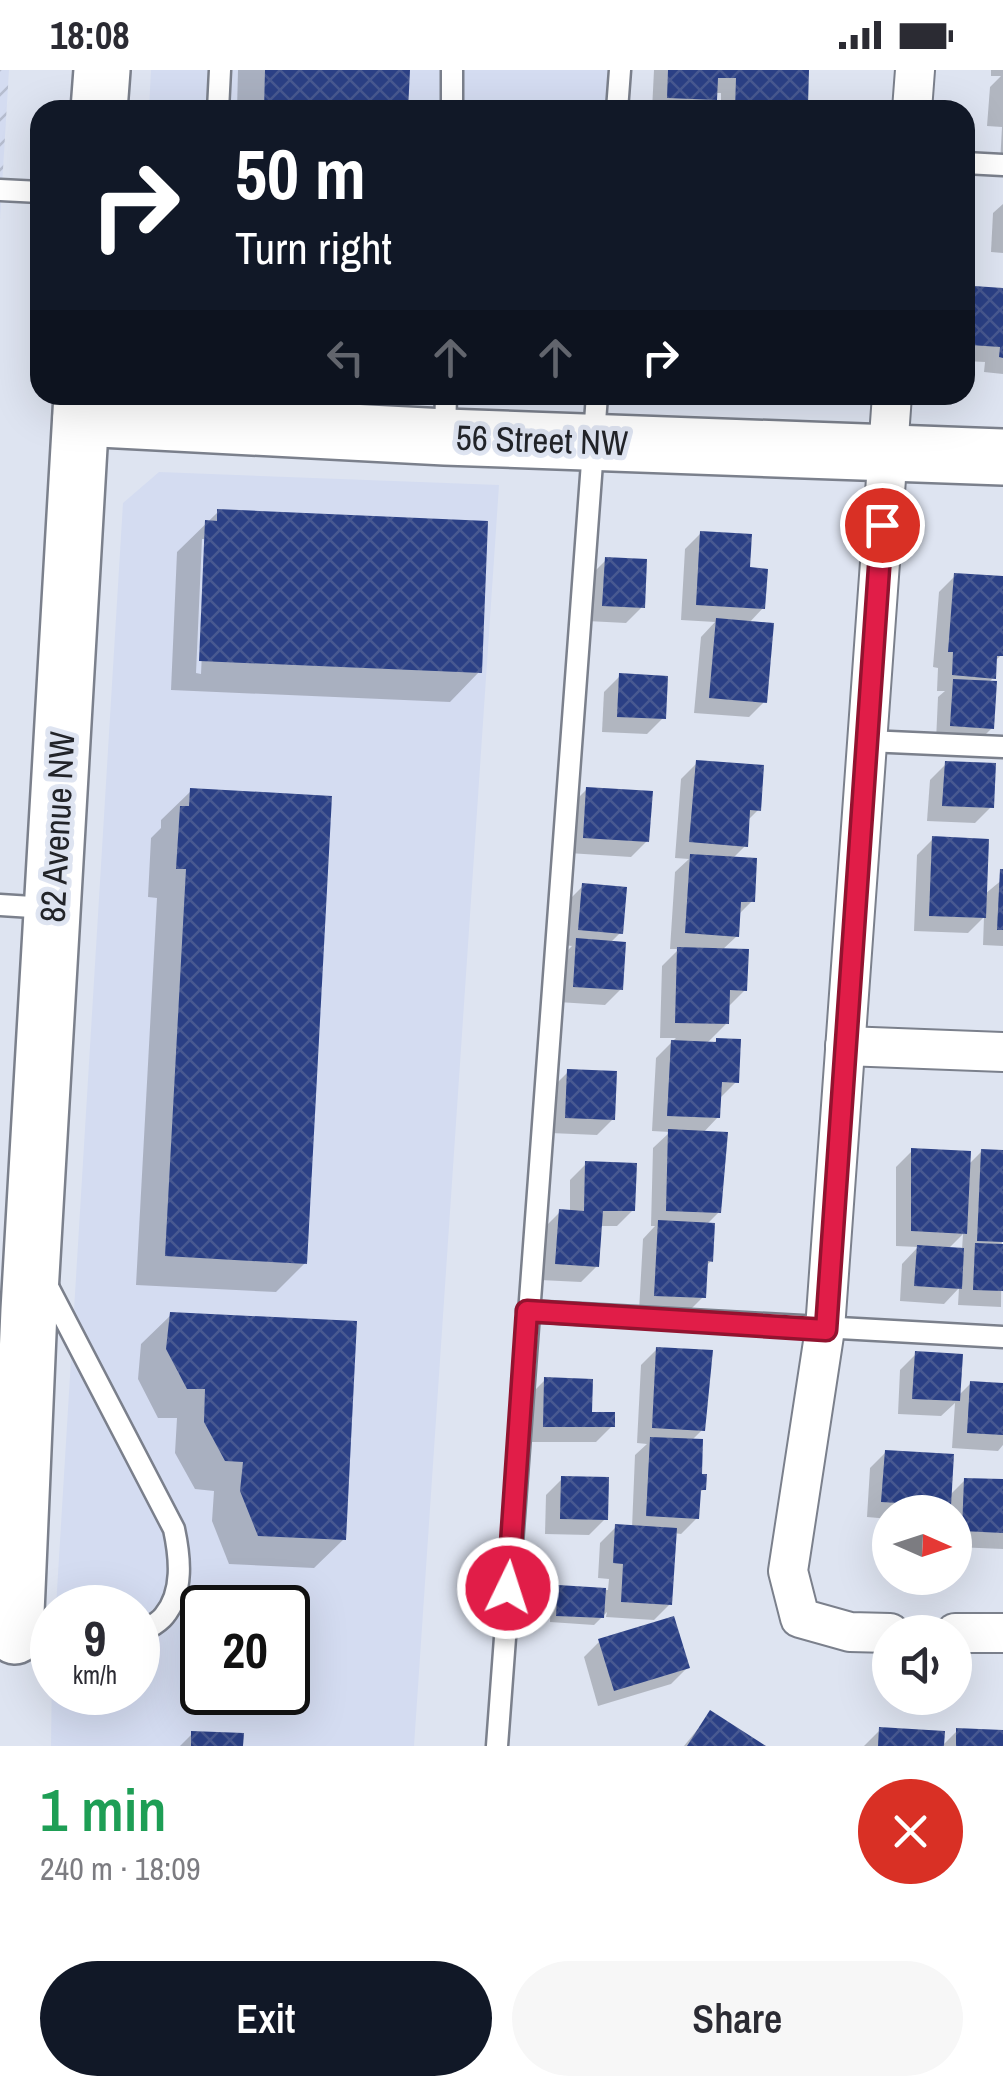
<!DOCTYPE html>
<html lang="en">
<head>
<meta charset="utf-8">
<style>
	:root { --surface:#fff; --page:#f7f7f7; --text:#2b2b33; --muted:#7c7c81; --accent:#111827 }
	body { margin:0; font-family:"Archivo Narrow",sans-serif; background:var(--page); color:var(--text); height:100vh; display:flex; flex-direction:column; font-size:38px; white-space:nowrap }
	* { box-sizing:border-box; margin:0 }
	p { font-size:32px; color:var(--muted) }
	.icon { flex:none; width:55px; height:55px; fill:none; stroke:currentColor; stroke-width:2; stroke-linecap:round; stroke-linejoin:round }
	.map { position:relative; height:1676px; overflow:hidden }
	.drawer { display:flex; flex-direction:column; background:var(--surface); flex:1 }
	.drawer>* { flex:none }
	.guide { position:absolute; left:30px; top:30px; width:945px; height:305px; border-radius:30px; box-shadow:0 10px 40px #0002; background:#111827; color:#fff; overflow:hidden }
	.needle { width:65px; rotate:93deg }
	.controls { position:absolute; left:872px; top:1425px; display:grid; gap:20px }
	.controls a { display:grid; place-items:center; width:100px; height:100px; border-radius:50%; background:var(--surface); box-shadow:0 10px 40px #0002; font-size:50px }
	.speed { position:absolute; left:30px; top:1515px; display:flex; gap:20px; font-size:50px; font-weight:700; text-align:center }
	.speed>* { display:grid; place-content:center; width:130px; height:130px; border-radius:50%; background:var(--surface); box-shadow:0 10px 40px #0002; line-height:1 }
	.speed small { font-size:25px; font-weight:400 }
	.speed .limit { border:5px solid #111; border-radius:15px; background:#fff; color:#111 }
	.pin { position:absolute; display:grid; place-items:center; width:85px; height:85px; color:#fff; margin:-42px; border:5px solid #fff; border-radius:50%; box-shadow:0 2px 10px #0007 }
	.me { position:absolute; width:110px; margin:-55px; rotate:4deg; stroke-linejoin:round; filter:drop-shadow(0 0 8px #0008) }
	.turn { display:flex; align-items:center; gap:35px; height:210px; padding:0 40px; font-size:45px }
	.turn .icon { width:130px; height:130px; stroke-width:2.5 }
	.turn b { display:block; font-size:70px; line-height:85px }
	.lanes { display:flex; align-items:center; height:95px; padding:0 40px; background:#0003; justify-content:center; gap:50px; direction:ltr }
	.lanes .off { opacity:.35 }
	.round { display:grid; place-items:center; flex:none; width:105px; height:105px; border-radius:52px; background:var(--page) }
	.summary { display:flex; align-items:center; justify-content:space-between; height:170px; padding:0 40px }
	h1 { font-size:60px; font-weight:600; line-height:75px; color:#1e9e55 }
	.cta { display:flex; gap:20px; margin-top:auto; padding:20px 40px }
	.cta a { flex:1; height:115px; border-radius:60px; background:var(--accent); color:#fff; font-size:40px; font-weight:600; line-height:115px; text-align:center }
	.cta a+a { background:var(--page); color:var(--text) }
	.status { display:flex; justify-content:space-between; align-items:center; height:70px; padding:0 50px; background:var(--surface); direction:ltr }
	.status svg { height:28px; fill:currentColor }
	.map>svg:first-child { display:block }
	.built { fill:#d4dcf1; fill-rule:evenodd }
	.industrial { fill:url(#industrial-furrows) }
	.shadow { fill:#0003; fill-rule:evenodd }
	.building { fill:url(#building-cross-hatch) }
	.lines { fill:none; stroke-linecap:round; stroke-linejoin:round }
	.lane-casing { stroke:#7b808c; stroke-width:25 }
	.street-casing { stroke:#7b808c; stroke-width:42 }
	.secondary-casing { stroke:#7b808c; stroke-width:60 }
	.lane { stroke:#fff; stroke-width:20 }
	.street { stroke:#fff; stroke-width:38 }
	.secondary { stroke:#fff; stroke-width:55 }
	.route-casing { stroke:#92132f; stroke-width:25 }
	.route { stroke:#e11d48; stroke-width:18 }
	.labels { text-anchor:middle; dominant-baseline:central; stroke-width:10; stroke-linejoin:round; paint-order:stroke }
	.street-label { font-size:35px; fill:#222429; stroke:#dee4f1 }
</style>
</head>
<body>
<div class="status"><b>18:08</b><svg viewBox="0 0 49 12"><path d="M0 12V9h3v3zM5 12V6h3v6zM10 12V3h3v9zM15 12V0h3v12zM26 1h20v11H26zM47 4h2v5h-2z"/></svg></div>
<div class="map">
<svg width="1003" height="1676" viewBox="0 0 1003 1676">
	<defs>
		<pattern id="industrial-furrows" width="10" height="10" patternUnits="userSpaceOnUse" patternTransform="scale(2.5)"><rect width="10" height="10" fill="#d4dcf1"/><path d="M-1 1l2-2M0 10L10 0M9 11l2-2" fill="none" stroke="#b6bdcf"/></pattern>
		<pattern id="building-cross-hatch" width="8" height="8" patternUnits="userSpaceOnUse" patternTransform="scale(2.5)"><rect width="8" height="8" fill="#2b4085"/><path d="M0 0l8 8M0 8l8-8" fill="none" stroke="#485991"/></pattern>
	</defs>
	<rect width="100%" height="100%" fill="#dee4f1"/>
	<g class="built">
		<path d="M 151,0 L 632,0 L 629,40 L 149,40 Z"/>
		<path d="M 159,402 L 499,415 L 414,1676 L 51,1676 L 52,1594 L 52,1622 L 138,1622 L 138,1538 L 56,1537 L 123,433 ZM 202,1538 L 288,1538 L 288,1622 L 202,1622 Z"/>
	</g>
	<path class="industrial" d="M 0,0 L 9,0 L 0,149 Z"/>
	<g class="shadow">
		<path d="M 238,0 L 407,0 L 405,40 L 237,40 Z"/>
		<path d="M 807,0 L 806,34 L 799,40 L 721,40 L 721,23 L 715,23 L 715,28 L 703,40 L 652,40 L 654,0 Z"/>
		<path d="M 991,0 L 1003,0 L 1003,94 L 1000,94 L 1002,57 L 987,56 L 990,17 L 1001,6 L 991,6 Z"/>
		<path d="M 1003,134 L 1003,183 L 991,182 L 993,143 Z"/>
		<path d="M 975,219 L 1003,221 L 1003,304 L 984,302 L 985,292 L 965,291 L 965,229 Z"/>
		<path d="M 218,442 L 479,602 L 450,632 L 171,620 L 177,482 ZM 202,469 L 207,469 L 201,604 L 196,603 Z"/>
		<path d="M 701,463 L 747,500 L 763,538 L 748,554 L 765,631 L 749,647 L 694,643 L 701,567 L 715,552 L 681,550 L 685,479 Z"/>
		<path d="M 606,490 L 642,537 L 626,553 L 587,551 L 590,506 Z"/>
		<path d="M 955,506 L 1003,509 L 1001,585 L 995,591 L 994,607 L 988,613 L 992,658 L 976,674 L 936,671 L 938,627 L 945,621 L 937,621 L 938,598 L 933,597 L 939,522 Z"/>
		<path d="M 620,606 L 663,648 L 647,664 L 602,662 L 604,622 Z"/>
		<path d="M 697,693 L 758,740 L 747,751 L 745,776 L 732,789 L 752,831 L 738,845 L 737,866 L 721,881 L 745,920 L 729,936 L 727,953 L 706,974 L 713,974 L 717,970 L 736,1012 L 719,1029 L 718,1047 L 702,1064 L 719,1142 L 706,1155 L 711,1191 L 705,1197 L 703,1227 L 687,1243 L 639,1241 L 643,1169 L 655,1156 L 651,1156 L 653,1078 L 670,1062 L 652,1061 L 656,988 L 676,968 L 660,968 L 662,896 L 679,879 L 670,879 L 675,802 L 689,789 L 675,788 L 681,709 Z"/>
		<path d="M 946,694 L 991,737 L 975,753 L 927,751 L 930,710 Z"/>
		<path d="M 587,719 L 647,771 L 631,787 L 568,783 L 571,735 Z"/>
		<path d="M 191,721 L 305,1193 L 276,1222 L 136,1215 L 157,828 L 148,827 L 151,768 L 161,758 L 161,750 Z"/>
		<path d="M 933,769 L 985,824 L 1003,809 L 1003,876 L 983,875 L 984,847 L 968,863 L 914,861 L 917,785 Z"/>
		<path d="M 583,816 L 620,863 L 610,873 L 621,919 L 605,935 L 558,932 L 561,887 L 572,876 L 564,875 L 567,832 Z"/>
		<path d="M 568,1002 L 613,1049 L 597,1065 L 550,1063 L 552,1018 Z"/>
		<path d="M 912,1081 L 968,1095 L 982,1081 L 1003,1082 L 1001,1237 L 958,1235 L 959,1218 L 944,1234 L 900,1231 L 902,1194 L 918,1177 L 896,1176 L 896,1097 ZM 963,1164 L 962,1180 L 948,1179 Z"/>
		<path d="M 586,1094 L 633,1140 L 617,1156 L 600,1156 L 597,1196 L 581,1212 L 540,1210 L 544,1158 L 560,1142 L 570,1142 L 570,1110 Z"/>
		<path d="M 171,1245 L 344,1469 L 314,1498 L 229,1494 L 212,1451 L 214,1421 L 195,1419 L 175,1383 L 177,1348 L 158,1348 L 138,1309 L 141,1274 Z"/>
		<path d="M 657,1279 L 702,1360 L 691,1371 L 704,1419 L 698,1424 L 697,1448 L 681,1464 L 674,1463 L 670,1534 L 654,1550 L 606,1547 L 607,1542 L 594,1555 L 550,1552 L 551,1525 L 559,1518 L 608,1520 L 609,1509 L 598,1508 L 600,1473 L 616,1457 L 632,1458 L 635,1385 L 647,1374 L 637,1373 L 641,1295 Z"/>
		<path d="M 916,1284 L 957,1327 L 971,1313 L 1003,1315 L 1003,1375 L 998,1381 L 952,1378 L 955,1333 L 941,1346 L 898,1344 L 900,1300 Z"/>
		<path d="M 545,1310 L 589,1344 L 612,1356 L 596,1372 L 528,1372 L 529,1326 Z"/>
		<path d="M 886,1382 L 949,1426 L 965,1410 L 1003,1412 L 1003,1479 L 955,1477 L 955,1442 L 948,1442 L 949,1435 L 941,1442 L 890,1442 L 890,1449 L 867,1447 L 870,1398 Z"/>
		<path d="M 562,1409 L 605,1449 L 589,1465 L 545,1464 L 546,1425 Z"/>
		<path d="M 600,1571 L 687,1598 L 671,1614 L 598,1636 L 584,1587 Z"/>
		<path d="M 711,1643 L 761,1676 L 684,1676 Z"/>
		<path d="M 880,1660 L 942,1676 L 864,1676 Z"/>
		<path d="M 957,1661 L 1003,1662 L 1003,1676 L 942,1676 Z"/>
		<path d="M 192,1664 L 241,1676 L 180,1676 Z"/>
	</g>
	<g class="building">
		<path d="M 265,0 L 410,0 L 408,40 L 264,40 Z"/>
		<path d="M 668,0 L 809,0 L 808,35 L 798,34 L 798,40 L 735,40 L 736,8 L 718,8 L 717,30 L 667,28 Z"/>
		<path d="M 974,216 L 1003,218 L 1003,288 L 999,287 L 1000,277 L 970,275 Z"/>
		<path d="M 217,439 L 488,451 L 482,603 L 199,591 L 205,450 L 217,451 Z"/>
		<path d="M 700,461 L 752,464 L 750,497 L 768,499 L 765,539 L 696,535 Z"/>
		<path d="M 605,487 L 647,489 L 645,538 L 602,536 Z"/>
		<path d="M 954,503 L 1003,506 L 1003,586 L 997,586 L 996,609 L 952,605 L 953,582 L 948,582 Z"/>
		<path d="M 716,548 L 774,553 L 767,633 L 709,628 Z"/>
		<path d="M 619,603 L 668,606 L 666,649 L 617,647 Z"/>
		<path d="M 953,609 L 997,611 L 994,659 L 950,656 Z"/>
		<path d="M 696,690 L 764,695 L 761,741 L 750,740 L 748,777 L 689,772 Z"/>
		<path d="M 945,691 L 996,693 L 994,738 L 942,736 Z"/>
		<path d="M 586,717 L 653,721 L 649,772 L 583,768 Z"/>
		<path d="M 190,718 L 332,726 L 307,1194 L 165,1186 L 186,799 L 176,799 L 180,736 L 189,736 Z"/>
		<path d="M 932,766 L 989,769 L 986,848 L 929,846 Z"/>
		<path d="M 690,784 L 757,788 L 755,832 L 741,832 L 739,867 L 685,863 Z"/>
		<path d="M 1000,799 L 1003,799 L 1003,860 L 997,860 Z"/>
		<path d="M 582,813 L 627,817 L 623,864 L 578,860 Z"/>
		<path d="M 576,868 L 626,872 L 623,920 L 573,917 Z"/>
		<path d="M 677,877 L 749,879 L 747,921 L 730,920 L 729,954 L 675,953 Z"/>
		<path d="M 716,968 L 741,969 L 739,1013 L 722,1012 L 720,1048 L 667,1046 L 671,970 L 716,972 Z"/>
		<path d="M 567,999 L 617,1001 L 615,1050 L 565,1048 Z"/>
		<path d="M 668,1059 L 728,1062 L 721,1143 L 666,1141 Z"/>
		<path d="M 911,1078 L 971,1081 L 967,1164 L 911,1161 Z"/>
		<path d="M 981,1079 L 1003,1080 L 1003,1172 L 977,1171 Z"/>
		<path d="M 585,1091 L 637,1093 L 635,1141 L 603,1141 L 599,1197 L 555,1194 L 559,1139 L 584,1141 Z"/>
		<path d="M 658,1150 L 715,1153 L 713,1192 L 708,1191 L 706,1228 L 654,1226 Z"/>
		<path d="M 975,1173 L 1003,1174 L 1003,1221 L 973,1220 Z"/>
		<path d="M 917,1175 L 964,1178 L 962,1219 L 914,1216 Z"/>
		<path d="M 170,1242 L 357,1251 L 346,1470 L 258,1466 L 240,1421 L 243,1392 L 225,1391 L 204,1352 L 205,1319 L 187,1319 L 166,1279 Z"/>
		<path d="M 656,1277 L 713,1280 L 705,1361 L 652,1358 Z"/>
		<path d="M 915,1281 L 963,1284 L 960,1331 L 912,1329 Z"/>
		<path d="M 544,1307 L 593,1309 L 592,1342 L 615,1342 L 615,1357 L 543,1357 Z"/>
		<path d="M 970,1311 L 1003,1313 L 1003,1365 L 967,1363 Z"/>
		<path d="M 650,1367 L 703,1369 L 702,1404 L 707,1404 L 706,1420 L 701,1420 L 699,1449 L 646,1446 Z"/>
		<path d="M 885,1380 L 954,1384 L 951,1436 L 881,1432 Z"/>
		<path d="M 561,1406 L 609,1407 L 608,1450 L 560,1449 Z"/>
		<path d="M 964,1408 L 1003,1409 L 1003,1463 L 962,1461 Z"/>
		<path d="M 615,1454 L 677,1458 L 672,1535 L 621,1532 L 623,1494 L 613,1493 Z"/>
		<path d="M 558,1515 L 606,1518 L 604,1548 L 556,1546 Z"/>
		<path d="M 674,1546 L 690,1598 L 614,1621 L 598,1569 Z"/>
		<path d="M 710,1640 L 766,1676 L 687,1676 Z"/>
		<path d="M 879,1657 L 945,1661 L 944,1676 L 878,1676 Z"/>
		<path d="M 956,1658 L 1003,1660 L 1003,1676 L 956,1676 Z"/>
		<path d="M 191,1661 L 244,1663 L 243,1676 L 191,1676 Z"/>
	</g>
	<g class="lines">
		<g class="lane-casing">
			<g id="lane">
				<path d="M 218,40 L 220,0"/>
				<path d="M 452,40 L 452,0"/>
				<path d="M 617,40 L 620,0"/>
				<path d="M 965,93 L 1003,95"/>
				<path d="M 0,120 L 40,122"/>
				<path d="M 445,363 L 446,325"/>
				<path d="M 867,671 L 1003,677"/>
				<path d="M 0,835 L 48,838"/>
				<path d="M 45,1211 L 174,1459 C 180,1487 184,1522 164,1546 C 158,1554 145,1559 138,1565"/>
				<path d="M 527,1241 L 1003,1267"/>
				<path d="M 15,1566 L 52,1571"/>
				<path d="M 497,1676 L 597,325"/>
			</g>
		</g>
		<g class="street-casing">
			<g id="street">
				<path d="M 912,40 L 915,0"/>
				<path d="M 845,976 L 1003,982"/>
				<path d="M 890,1563 L 850,1562 L 800,1548 L 788,1501 L 825,1259 L 892,325"/>
				<path d="M 955,1563 L 1003,1563"/>
			</g>
		</g>
		<g class="secondary-casing">
			<g id="secondary">
				<path d="M 99,40 L 102,0"/>
				<path d="M 81,348 L 445,367 L 1003,387"/>
				<path d="M 15,1566 L 29,1240 L 82,325"/>
			</g>
		</g>
		<use href="#lane" class="lane"/>
		<use href="#street" class="street"/>
		<use href="#secondary" class="secondary"/>
	</g>
	<g class="lines">
		<g class="route-casing">
			<path id="route" d="M 508,1518 L 527,1241 L 826,1260 L 882,455"/>
		</g>
		<use href="#route" class="route"/>
	</g>
	<g class="labels">
		<g class="street-label">
			<text transform="translate(542 370) rotate(2)">56 Street NW</text>
			<text transform="translate(57 757) rotate(-87)">82 Avenue NW</text>
		</g>
	</g>
</svg>
<div class="controls">
<a><svg class="needle" viewBox="-14 -14 28 28"><path d="M0-13l5 13h-10z" fill="#e53935"/><path d="M0 13l5-13h-10z" fill="#7c7c81"/></svg></a>
<a><svg class="icon" aria-label="sound" viewBox="0 0 24 24"><path d="M4 9h4l5-4v14l-5-4H4zM17 9q2 3 0 6"/></svg></a>
</div>
<div class="speed"><div>9<small>km/h</small></div><div class="limit">20</div></div>
<div class="pin" style="left:882px;top:455px;background:#d93025"><svg class="icon" aria-label="arrive" viewBox="0 0 24 24"><path d="M6 21V4h12l-3 4 3 4H6"/></svg></div>
<svg class="me" style="left:508px;top:1518px" viewBox="-20 -20 40 40"><circle r="17" fill="#e11d48" stroke="#fff" stroke-width="3"/><path d="M0-11L8 9 0 5-8 9z" fill="#fff"/></svg>
<div class="guide">
<div class="turn"><svg class="icon" aria-label="right" viewBox="0 0 24 24"><path d="M7 20v-9h11M14 6l5 5-5 5"/></svg><div><b>50 m</b>Turn right</div></div>
<div class="lanes"><svg class="icon off" aria-label="left" viewBox="0 0 24 24"><path d="M17 20v-9H6M10 6l-5 5 5 5"/></svg><svg class="icon off" aria-label="ahead" viewBox="0 0 24 24"><path d="M12 20V5M6 11l6-6 6 6"/></svg><svg class="icon off" aria-label="ahead" viewBox="0 0 24 24"><path d="M12 20V5M6 11l6-6 6 6"/></svg><svg class="icon" aria-label="right" viewBox="0 0 24 24"><path d="M7 20v-9h11M14 6l5 5-5 5"/></svg></div>
</div>
</div>
<section class="drawer">
<div class="summary"><div><h1>1 min</h1><p>240 m · 18:09</p></div><a class="round" style="background:#d93025;color:#fff"><svg class="icon" aria-label="close" viewBox="0 0 24 24"><path d="M6 6l12 12M18 6L6 18"/></svg></a></div>
<div class="cta"><a>Exit</a><a>Share</a></div>
</section>
</body>
</html>
